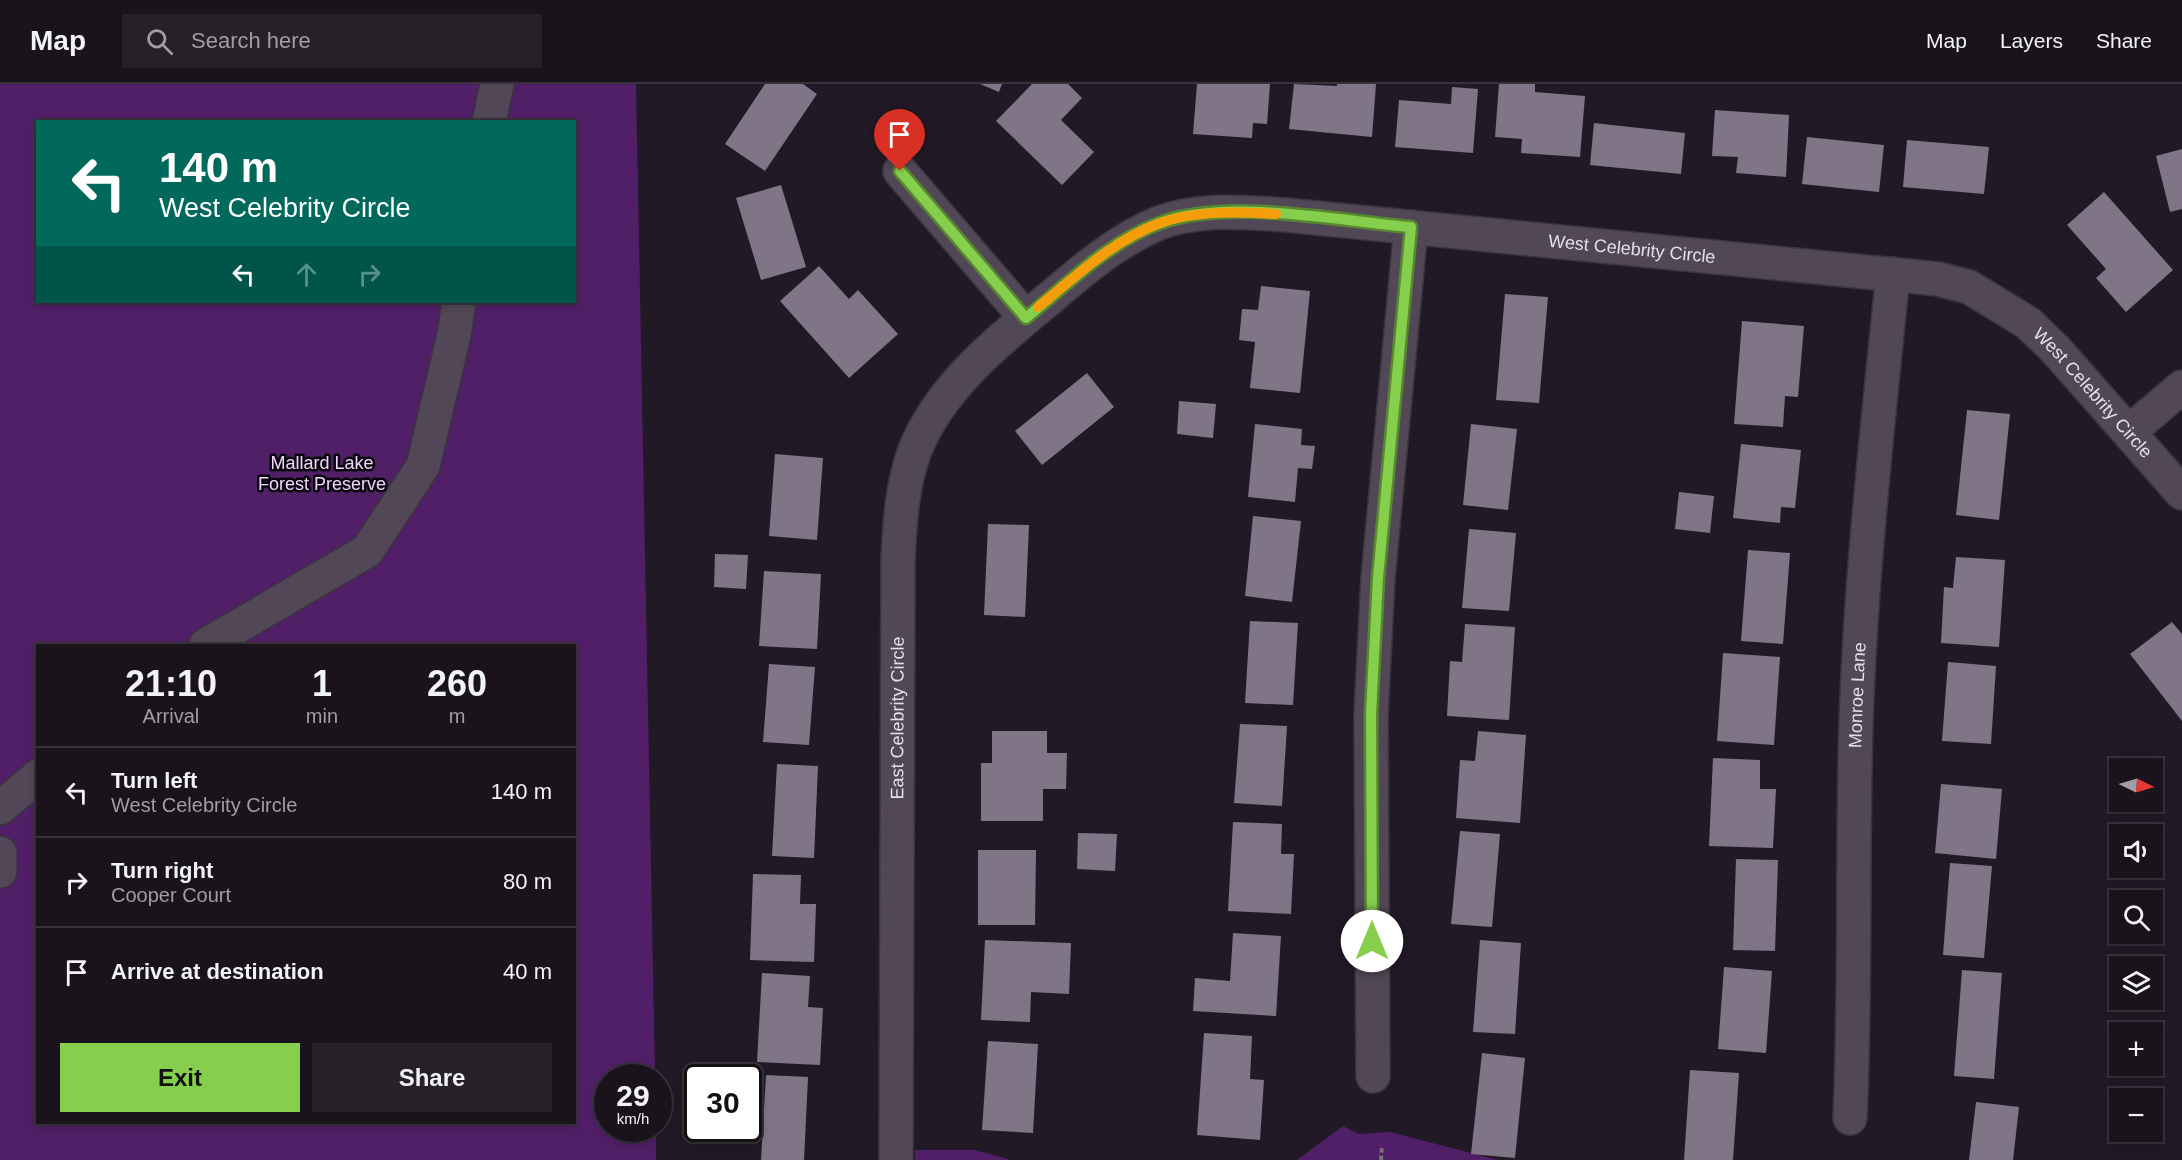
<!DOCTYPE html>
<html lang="en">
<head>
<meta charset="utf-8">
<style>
	:root { --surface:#1a131c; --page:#272029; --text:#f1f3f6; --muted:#9f9ea3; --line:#38323b; --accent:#86cf4c }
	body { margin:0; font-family:Helvetica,sans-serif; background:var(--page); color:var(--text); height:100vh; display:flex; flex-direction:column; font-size:22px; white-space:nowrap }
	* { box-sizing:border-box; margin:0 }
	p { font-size:20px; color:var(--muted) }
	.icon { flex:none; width:33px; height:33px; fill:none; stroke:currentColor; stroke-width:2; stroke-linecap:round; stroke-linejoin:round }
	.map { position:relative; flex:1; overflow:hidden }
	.sheet { position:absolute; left:36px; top:560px; width:540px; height:480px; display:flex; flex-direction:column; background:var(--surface); border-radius:0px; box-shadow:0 3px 9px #0003,0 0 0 2px var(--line) }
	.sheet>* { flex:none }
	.banner { position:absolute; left:36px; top:36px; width:540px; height:183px; border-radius:0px; box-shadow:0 3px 9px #0003,0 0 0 2px var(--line); background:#00695c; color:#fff; overflow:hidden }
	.needle { width:39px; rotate:95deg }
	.fabs { position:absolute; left:2109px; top:674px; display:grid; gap:12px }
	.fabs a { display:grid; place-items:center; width:54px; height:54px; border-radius:0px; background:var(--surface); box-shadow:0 3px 9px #0003,0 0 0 2px var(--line); font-size:30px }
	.speed { position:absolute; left:594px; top:980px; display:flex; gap:12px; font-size:30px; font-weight:700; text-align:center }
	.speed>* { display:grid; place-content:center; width:78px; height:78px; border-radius:50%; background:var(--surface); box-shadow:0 3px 9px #0003,0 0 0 2px var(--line); line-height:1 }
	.speed small { font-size:15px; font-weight:400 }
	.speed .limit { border:3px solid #111; border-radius:9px; background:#fff; color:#111 }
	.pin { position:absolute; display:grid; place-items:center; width:51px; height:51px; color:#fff; margin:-62px -26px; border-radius:50% 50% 50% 0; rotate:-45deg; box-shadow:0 0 6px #0007 }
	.pin .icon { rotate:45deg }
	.me { position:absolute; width:66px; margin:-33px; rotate:0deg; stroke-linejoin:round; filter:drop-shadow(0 0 4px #0008) }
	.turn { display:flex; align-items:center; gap:21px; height:126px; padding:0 24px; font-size:27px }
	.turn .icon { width:78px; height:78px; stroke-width:2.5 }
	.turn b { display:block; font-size:42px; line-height:51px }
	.lanes { display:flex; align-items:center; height:57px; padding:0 24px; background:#0003; justify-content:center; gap:30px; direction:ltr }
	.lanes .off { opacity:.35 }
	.eta { display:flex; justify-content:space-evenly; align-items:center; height:102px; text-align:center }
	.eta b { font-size:36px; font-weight:700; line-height:42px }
	.button { display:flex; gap:12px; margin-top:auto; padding:12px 24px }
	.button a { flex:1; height:69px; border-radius:0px; background:var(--accent); color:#111; font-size:24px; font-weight:700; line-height:69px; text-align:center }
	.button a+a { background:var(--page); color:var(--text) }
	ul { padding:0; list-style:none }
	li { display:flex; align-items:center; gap:18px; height:90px; padding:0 24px; border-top:2px solid var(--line) }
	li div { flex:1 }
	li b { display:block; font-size:22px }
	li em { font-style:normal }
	header { display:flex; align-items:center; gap:36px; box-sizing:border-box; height:84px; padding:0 30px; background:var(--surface); border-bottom:2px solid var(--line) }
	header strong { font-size:28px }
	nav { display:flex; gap:33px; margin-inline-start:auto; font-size:21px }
	.search { width:420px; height:54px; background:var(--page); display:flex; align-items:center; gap:15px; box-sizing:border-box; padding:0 21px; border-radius:0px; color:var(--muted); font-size:22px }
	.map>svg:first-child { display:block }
	.green { fill:#511f67; fill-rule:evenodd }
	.building { fill:#807586 }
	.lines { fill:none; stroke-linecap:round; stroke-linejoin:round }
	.minor-casing { stroke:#3b343f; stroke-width:36 }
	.path { stroke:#79727d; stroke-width:4; stroke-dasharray:4.5 3; stroke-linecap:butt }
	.minor { stroke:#514756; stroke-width:33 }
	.route-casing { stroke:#578731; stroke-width:15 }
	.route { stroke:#86cf4c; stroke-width:10 }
	.slow { stroke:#f59e0b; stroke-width:10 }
	.labels { text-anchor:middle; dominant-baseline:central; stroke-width:5; stroke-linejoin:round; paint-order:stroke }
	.street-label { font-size:18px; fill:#e5dfe9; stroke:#09060b }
	.park-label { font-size:18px; fill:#f0d5fe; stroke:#09060b }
</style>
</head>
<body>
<header>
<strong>Map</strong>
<div class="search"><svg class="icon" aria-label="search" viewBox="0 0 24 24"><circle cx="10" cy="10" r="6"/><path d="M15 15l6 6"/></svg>Search here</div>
<nav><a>Map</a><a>Layers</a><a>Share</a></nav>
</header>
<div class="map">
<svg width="2182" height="1076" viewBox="0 0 2182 1076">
	<rect width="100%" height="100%" fill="#221926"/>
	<g class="green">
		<path d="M 0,0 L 636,0 L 655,993 L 608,993 L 608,1044 L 656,1044 L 656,1076 L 0,1076 ZM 38,38 L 574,38 L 574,218 L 38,218 ZM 38,561 L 574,561 L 574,1038 L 38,1038 Z"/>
		<path d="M 1343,1042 L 1359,1050 L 1390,1048 L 1498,1076 L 1297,1076 Z"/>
		<path d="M 915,1066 L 975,1066 L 1011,1076 L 915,1076 Z"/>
	</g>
	<g class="building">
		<path d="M 765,0 L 803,0 L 817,10 L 765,87 L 725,60 Z"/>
		<path d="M 980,0 L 1002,0 L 999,8 Z"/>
		<path d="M 1032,0 L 1068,0 L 1082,14 L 1061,36 L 1094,68 L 1062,101 L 996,37 Z"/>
		<path d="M 1197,0 L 1270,0 L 1267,40 L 1253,39 L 1252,54 L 1193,50 Z"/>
		<path d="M 1294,0 L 1337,2 L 1337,0 L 1376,0 L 1372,53 L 1289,45 Z"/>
		<path d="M 1499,0 L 1535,0 L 1535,8 L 1585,12 L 1580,73 L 1521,69 L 1522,55 L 1495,53 Z"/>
		<path d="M 1452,3 L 1478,5 L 1473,69 L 1395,63 L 1399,16 L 1451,20 Z"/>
		<path d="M 1715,26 L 1789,31 L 1786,93 L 1736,89 L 1738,73 L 1712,72 Z"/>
		<path d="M 1594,39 L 1685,49 L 1681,90 L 1590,81 Z"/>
		<path d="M 1807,53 L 1884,61 L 1879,108 L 1802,100 Z"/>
		<path d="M 1907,56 L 1989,63 L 1984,110 L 1903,103 Z"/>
		<path d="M 2182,65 L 2182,125 L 2170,128 L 2156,72 Z"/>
		<path d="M 781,101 L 806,183 L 761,196 L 736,114 Z"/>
		<path d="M 2104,108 L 2173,186 L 2126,228 L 2096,194 L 2106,185 L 2067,141 Z"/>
		<path d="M 819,182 L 849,215 L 858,206 L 898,250 L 849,294 L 780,217 Z"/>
		<path d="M 1261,202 L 1310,207 L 1300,309 L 1250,304 L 1255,258 L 1239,256 L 1242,225 L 1258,226 Z"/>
		<path d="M 1505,210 L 1548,213 L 1539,319 L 1496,316 Z"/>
		<path d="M 1742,237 L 1804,242 L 1798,313 L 1785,312 L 1783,343 L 1734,340 Z"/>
		<path d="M 1087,289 L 1114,323 L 1042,381 L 1015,347 Z"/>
		<path d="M 1179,317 L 1216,320 L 1213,354 L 1177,350 Z"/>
		<path d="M 1967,326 L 2010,330 L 1999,436 L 1956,431 Z"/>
		<path d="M 1255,340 L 1302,345 L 1301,361 L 1315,362 L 1312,385 L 1298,384 L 1295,418 L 1248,413 Z"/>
		<path d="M 1471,340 L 1517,345 L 1508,426 L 1463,421 Z"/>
		<path d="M 1741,360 L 1801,366 L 1795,424 L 1781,423 L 1780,439 L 1733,434 Z"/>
		<path d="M 775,370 L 823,374 L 817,456 L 769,452 Z"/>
		<path d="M 1679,408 L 1714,412 L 1710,449 L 1675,445 Z"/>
		<path d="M 1253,432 L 1301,437 L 1292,518 L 1245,512 Z"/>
		<path d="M 988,440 L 1029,441 L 1025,533 L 984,531 Z"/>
		<path d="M 1469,445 L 1516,449 L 1509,527 L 1462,524 Z"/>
		<path d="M 1748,466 L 1790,469 L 1783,560 L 1741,557 Z"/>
		<path d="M 715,470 L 748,471 L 746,505 L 714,503 Z"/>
		<path d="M 1956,473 L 2005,476 L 1999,563 L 1941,559 L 1944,503 L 1953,504 Z"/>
		<path d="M 764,487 L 821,490 L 817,565 L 759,562 Z"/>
		<path d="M 1250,537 L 1298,539 L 1293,621 L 1245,619 Z"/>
		<path d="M 2172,538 L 2182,550 L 2182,637 L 2130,570 Z"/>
		<path d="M 1465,540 L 1515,543 L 1509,636 L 1447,632 L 1450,577 L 1462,578 Z"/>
		<path d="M 1723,569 L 1780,573 L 1774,661 L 1717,657 Z"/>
		<path d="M 1948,578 L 1996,582 L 1991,660 L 1942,657 Z"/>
		<path d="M 769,580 L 815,583 L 809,661 L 763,658 Z"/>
		<path d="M 1240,640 L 1287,642 L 1282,722 L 1234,719 Z"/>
		<path d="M 992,647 L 1047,647 L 1047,669 L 1067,669 L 1066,705 L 1043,705 L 1043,737 L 981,737 L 981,679 L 992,679 Z"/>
		<path d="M 1478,647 L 1526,651 L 1520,739 L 1456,734 L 1460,676 L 1475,677 Z"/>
		<path d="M 1713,674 L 1760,676 L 1760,705 L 1776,705 L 1773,764 L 1709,762 Z"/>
		<path d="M 777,680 L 818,682 L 814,774 L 772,772 Z"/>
		<path d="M 1941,700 L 2002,705 L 1996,775 L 1935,769 Z"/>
		<path d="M 1233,738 L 1282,740 L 1281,770 L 1294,770 L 1291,830 L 1228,827 Z"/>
		<path d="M 1460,747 L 1500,750 L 1492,843 L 1451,840 Z"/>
		<path d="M 1078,749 L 1117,750 L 1115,787 L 1077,785 Z"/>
		<path d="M 978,766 L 1036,766 L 1035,841 L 978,841 Z"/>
		<path d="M 1736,775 L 1778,776 L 1775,867 L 1733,866 Z"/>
		<path d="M 1950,779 L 1992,782 L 1984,874 L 1943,871 Z"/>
		<path d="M 753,790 L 801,791 L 800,820 L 816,820 L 814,878 L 750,876 Z"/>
		<path d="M 1233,849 L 1281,852 L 1276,932 L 1193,927 L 1195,894 L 1230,897 Z"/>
		<path d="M 985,856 L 1071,859 L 1069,910 L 1031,908 L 1030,938 L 981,936 Z"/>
		<path d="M 1480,856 L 1521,859 L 1515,950 L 1473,948 Z"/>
		<path d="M 1724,883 L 1772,887 L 1766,969 L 1718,965 Z"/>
		<path d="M 1962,886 L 2002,889 L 1994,995 L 1954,992 Z"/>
		<path d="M 762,889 L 810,892 L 808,923 L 823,924 L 820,981 L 757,978 Z"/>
		<path d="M 1204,949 L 1252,952 L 1250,995 L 1264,996 L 1260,1056 L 1197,1051 Z"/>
		<path d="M 988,957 L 1038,960 L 1033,1049 L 982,1046 Z"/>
		<path d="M 1482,969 L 1525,974 L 1515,1074 L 1471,1070 Z"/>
		<path d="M 1690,986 L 1739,989 L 1733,1076 L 1684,1076 Z"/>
		<path d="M 766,991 L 808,993 L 804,1076 L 761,1076 Z"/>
		<path d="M 1976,1018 L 2019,1023 L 2013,1076 L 1969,1076 Z"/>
	</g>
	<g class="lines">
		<g class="minor-casing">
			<g id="minor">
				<path d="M 489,38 L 497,0"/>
				<path d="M 900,87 L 1026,234"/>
				<path d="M 2129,348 L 2182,303"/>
				<path d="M 206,561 L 367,467 L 423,382 L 454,251 L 459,218"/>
				<path d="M 0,724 L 38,692"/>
				<path d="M 0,769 L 0,787"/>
				<path d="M 1373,992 L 1371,630 L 1378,494 L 1411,143"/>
				<path id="s1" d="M 1850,1034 C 1856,902 1852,770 1856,639 C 1861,488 1878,339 1893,190"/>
				<path id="s2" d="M 896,1076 L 898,474 C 900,437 902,401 915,366 C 940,303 999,256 1050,214 C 1084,185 1118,156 1159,139 C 1199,124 1244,128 1286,131 L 1938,195 L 1969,203 L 2028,239 L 2056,266 L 2182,409"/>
			</g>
		</g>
		<path class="path" d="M 1381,1076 L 1382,1061"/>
		<use href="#minor" class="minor"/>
	</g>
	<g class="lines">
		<g class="route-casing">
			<path id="route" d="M 900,87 L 1026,234 C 1067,200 1110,157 1160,139 C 1228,114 1339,137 1411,143 L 1378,494 L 1371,630 L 1372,857"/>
		</g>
		<use href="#route" class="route"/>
		<path class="slow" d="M 1038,223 C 1076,192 1114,156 1160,139 C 1197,126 1237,128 1276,130"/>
	</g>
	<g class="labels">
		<g class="street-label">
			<text stroke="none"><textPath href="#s2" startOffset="1526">West Celebrity Circle</textPath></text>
			<text stroke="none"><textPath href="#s2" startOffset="2030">West Celebrity Circle</textPath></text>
			<text stroke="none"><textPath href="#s1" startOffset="423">Monroe Lane</textPath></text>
			<text stroke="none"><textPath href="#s2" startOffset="442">East Celebrity Circle</textPath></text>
		</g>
		<g class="park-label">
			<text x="322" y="379">Mallard Lake<tspan x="322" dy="21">Forest Preserve</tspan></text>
		</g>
	</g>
</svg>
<div class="fabs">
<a><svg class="needle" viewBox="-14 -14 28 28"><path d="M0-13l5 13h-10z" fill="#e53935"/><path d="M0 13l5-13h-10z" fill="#9f9ea3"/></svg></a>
<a><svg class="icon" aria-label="sound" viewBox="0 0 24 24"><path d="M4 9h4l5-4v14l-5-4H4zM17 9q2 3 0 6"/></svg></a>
<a><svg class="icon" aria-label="search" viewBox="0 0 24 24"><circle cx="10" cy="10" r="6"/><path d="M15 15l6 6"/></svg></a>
<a><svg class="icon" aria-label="layers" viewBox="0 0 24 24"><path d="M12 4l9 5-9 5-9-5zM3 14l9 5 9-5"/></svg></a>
<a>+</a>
<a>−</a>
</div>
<div class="speed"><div>29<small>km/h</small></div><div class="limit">30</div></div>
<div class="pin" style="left:900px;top:87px;background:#d93025"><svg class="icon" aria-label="arrive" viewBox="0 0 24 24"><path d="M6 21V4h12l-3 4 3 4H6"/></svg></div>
<svg class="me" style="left:1372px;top:857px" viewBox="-20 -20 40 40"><circle r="19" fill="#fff"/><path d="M0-13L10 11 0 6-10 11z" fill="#86cf4c"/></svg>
<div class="banner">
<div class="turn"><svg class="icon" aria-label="left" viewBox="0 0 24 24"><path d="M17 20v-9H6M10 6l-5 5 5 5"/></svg><div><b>140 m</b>West Celebrity Circle</div></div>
<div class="lanes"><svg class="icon" aria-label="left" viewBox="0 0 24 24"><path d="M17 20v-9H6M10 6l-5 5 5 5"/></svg><svg class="icon off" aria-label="ahead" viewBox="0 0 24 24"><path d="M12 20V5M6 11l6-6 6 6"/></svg><svg class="icon off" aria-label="right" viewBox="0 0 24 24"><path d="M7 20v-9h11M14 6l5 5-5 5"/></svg></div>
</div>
<section class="sheet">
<div class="eta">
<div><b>21:10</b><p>Arrival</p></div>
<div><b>1</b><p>min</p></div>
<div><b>260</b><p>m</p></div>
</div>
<ul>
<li><svg class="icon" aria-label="left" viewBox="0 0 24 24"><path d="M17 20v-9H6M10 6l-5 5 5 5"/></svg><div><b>Turn left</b><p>West Celebrity Circle</p></div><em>140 m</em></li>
<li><svg class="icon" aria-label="right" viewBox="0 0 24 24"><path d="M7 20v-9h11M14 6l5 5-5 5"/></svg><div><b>Turn right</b><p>Cooper Court</p></div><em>80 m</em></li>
<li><svg class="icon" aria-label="arrive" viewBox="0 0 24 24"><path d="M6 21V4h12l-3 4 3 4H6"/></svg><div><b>Arrive at destination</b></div><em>40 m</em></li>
</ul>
<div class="button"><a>Exit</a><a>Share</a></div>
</section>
</div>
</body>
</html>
